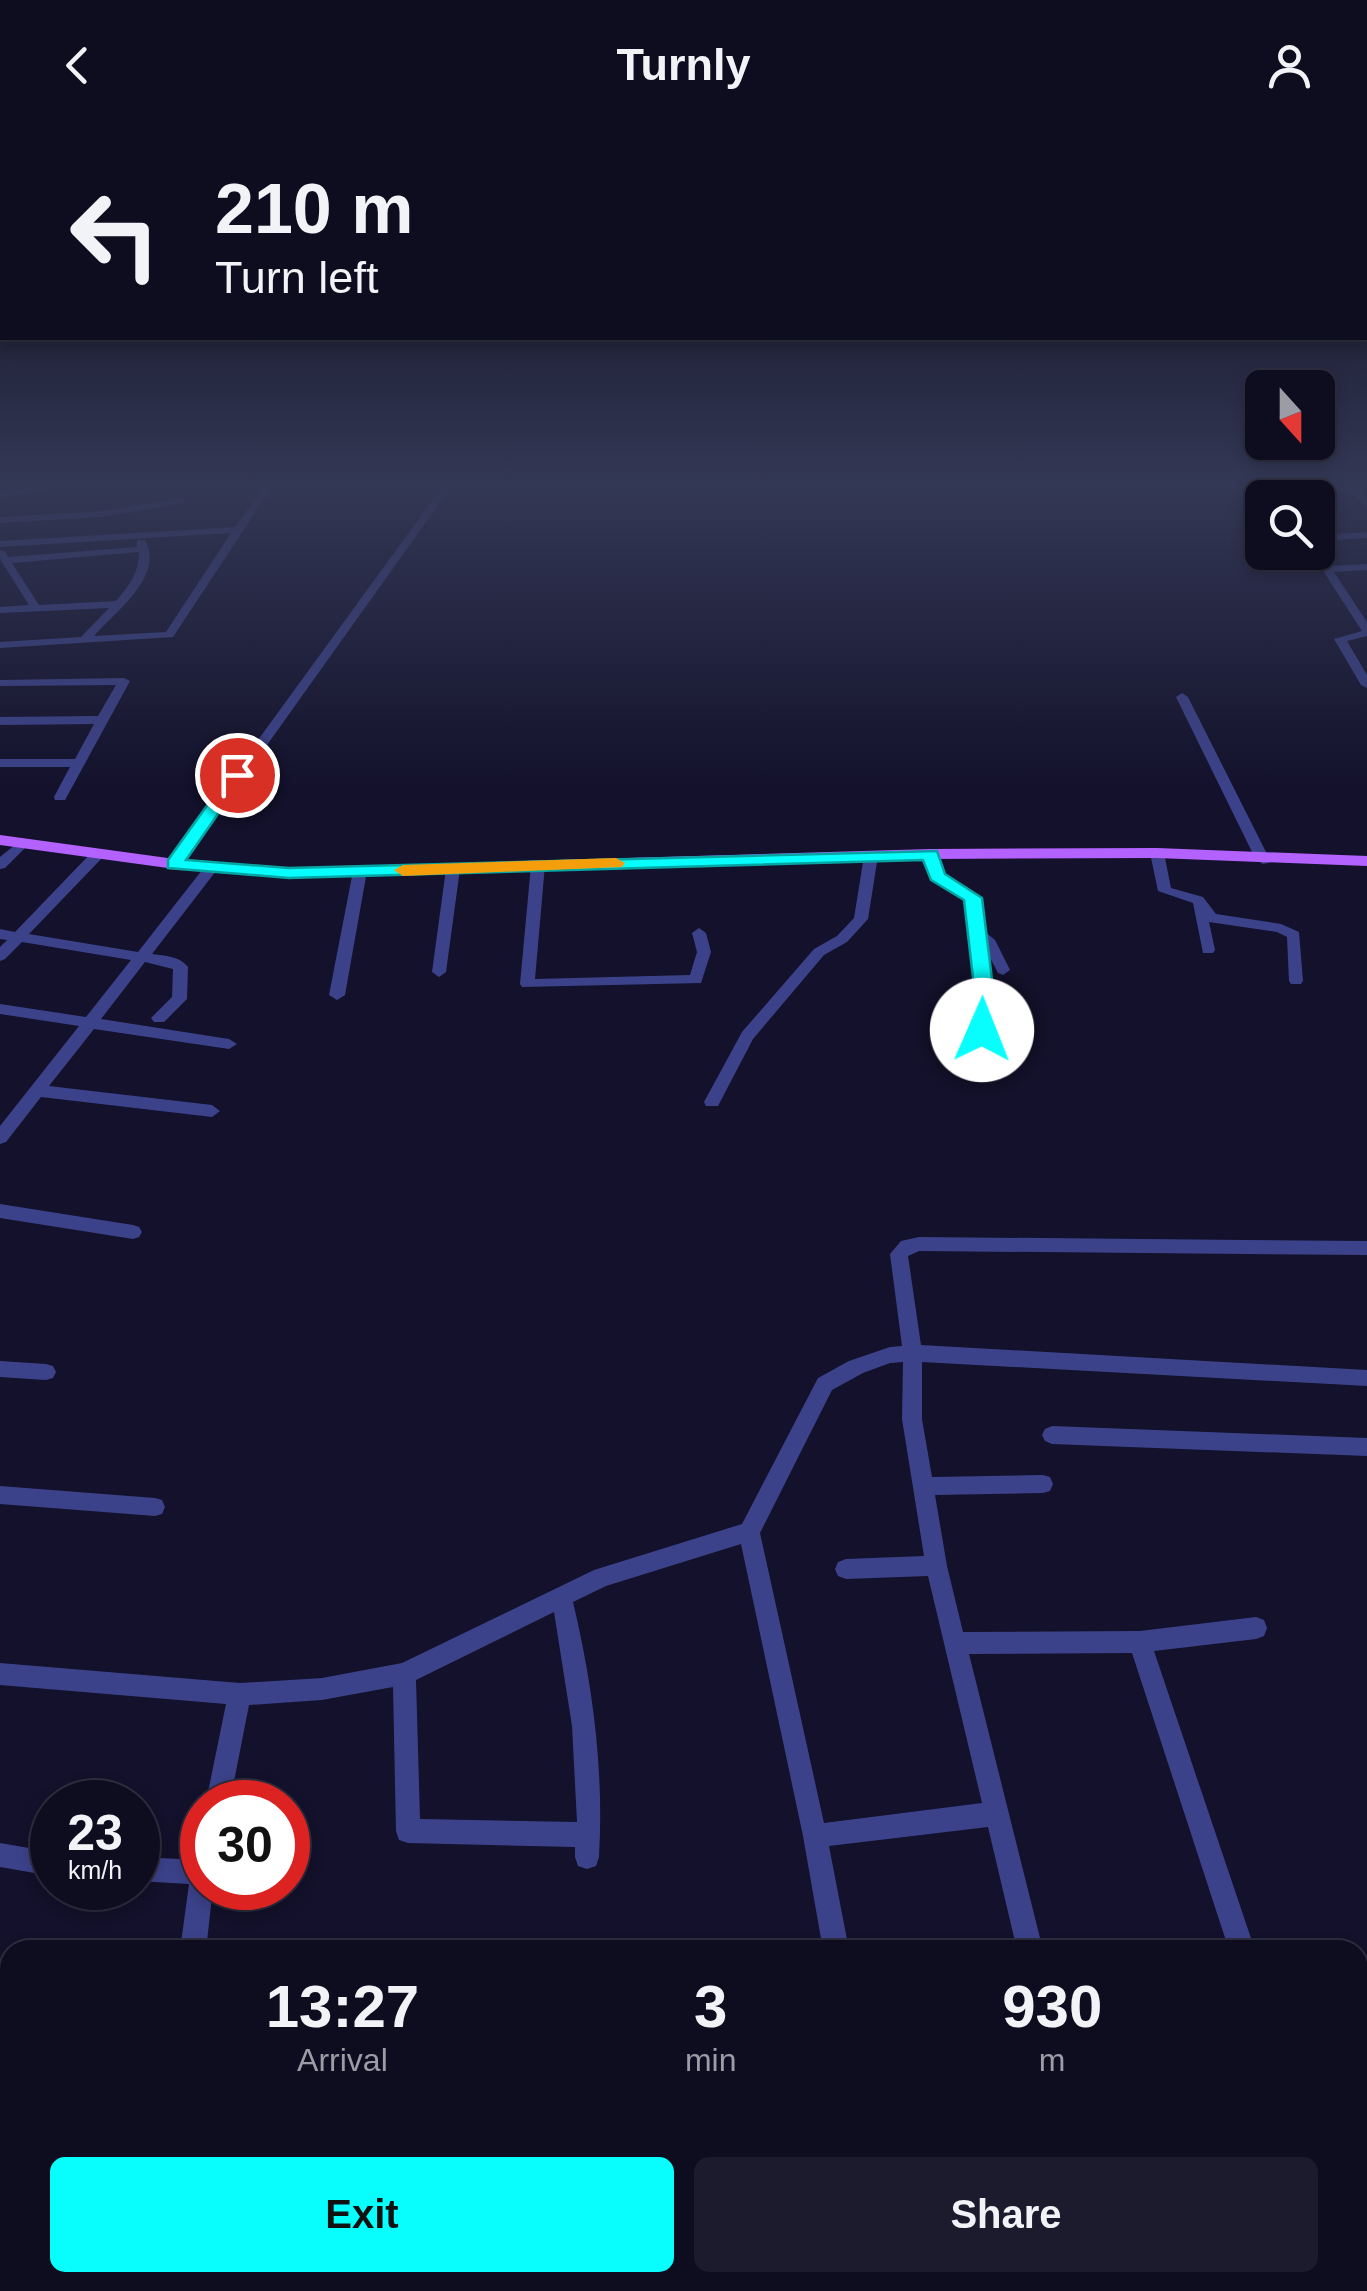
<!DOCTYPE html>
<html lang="en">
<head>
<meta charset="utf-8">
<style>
	:root { --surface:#0e0d20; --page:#1c1b2d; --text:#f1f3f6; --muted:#9b9ca5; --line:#2e2d3e; --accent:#08fefc }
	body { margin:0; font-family:Arial,sans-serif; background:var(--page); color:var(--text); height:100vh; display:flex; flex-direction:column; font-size:38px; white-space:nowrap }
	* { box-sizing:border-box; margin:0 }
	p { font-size:32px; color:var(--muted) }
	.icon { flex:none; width:55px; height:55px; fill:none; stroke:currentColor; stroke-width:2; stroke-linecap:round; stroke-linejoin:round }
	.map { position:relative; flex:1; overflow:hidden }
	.side { position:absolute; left:0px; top:1810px; width:1368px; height:352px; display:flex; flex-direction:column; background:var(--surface); border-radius:30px 30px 0 0; box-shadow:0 5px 15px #0003,0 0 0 2px var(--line) }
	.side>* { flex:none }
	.top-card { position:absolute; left:0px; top:0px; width:1368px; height:210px; box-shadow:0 5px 15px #0003,0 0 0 2px var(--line); background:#0e0d20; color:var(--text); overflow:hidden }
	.needle { width:65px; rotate:159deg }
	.tools { position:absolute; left:1245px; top:240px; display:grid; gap:20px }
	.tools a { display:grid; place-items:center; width:90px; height:90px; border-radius:15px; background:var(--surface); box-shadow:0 5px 15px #0003,0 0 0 2px var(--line); font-size:50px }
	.speed { position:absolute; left:30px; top:1650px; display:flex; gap:20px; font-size:50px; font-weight:700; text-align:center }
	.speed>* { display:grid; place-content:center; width:130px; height:130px; border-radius:50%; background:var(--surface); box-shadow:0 5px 15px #0003,0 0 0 2px var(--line); line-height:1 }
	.speed small { font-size:25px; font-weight:400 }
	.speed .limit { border:15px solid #d22; background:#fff; color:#111 }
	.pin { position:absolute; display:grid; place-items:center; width:85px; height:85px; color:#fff; margin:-42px; border:5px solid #fff; border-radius:50%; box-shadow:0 2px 10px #0007 }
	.me { position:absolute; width:110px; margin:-55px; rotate:1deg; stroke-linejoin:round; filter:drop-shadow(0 0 8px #0008) }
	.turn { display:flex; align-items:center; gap:35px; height:210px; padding:0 50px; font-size:45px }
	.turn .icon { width:130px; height:130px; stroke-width:2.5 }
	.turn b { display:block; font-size:70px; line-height:85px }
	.eta { display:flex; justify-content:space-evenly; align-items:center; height:170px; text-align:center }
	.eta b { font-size:60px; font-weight:700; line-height:70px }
	.primary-button { display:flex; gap:20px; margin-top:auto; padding:20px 50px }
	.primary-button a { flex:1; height:115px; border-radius:15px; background:var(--accent); color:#111; font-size:40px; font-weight:700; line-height:115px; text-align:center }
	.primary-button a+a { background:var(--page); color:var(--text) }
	header { display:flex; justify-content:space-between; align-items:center; height:130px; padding:0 50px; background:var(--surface); font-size:45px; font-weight:700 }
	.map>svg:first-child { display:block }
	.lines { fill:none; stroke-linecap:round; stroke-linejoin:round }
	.minor { fill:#3c428a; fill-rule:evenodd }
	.major { fill:#b362ff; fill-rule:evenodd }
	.route { fill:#08fefc; stroke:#05a5a4; stroke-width:2.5 }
	.slow { fill:#f59e0b }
</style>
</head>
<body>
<header><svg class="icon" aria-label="back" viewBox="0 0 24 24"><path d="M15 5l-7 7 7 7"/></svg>Turnly<svg class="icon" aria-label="person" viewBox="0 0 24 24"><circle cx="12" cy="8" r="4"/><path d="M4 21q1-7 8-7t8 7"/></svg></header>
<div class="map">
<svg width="1367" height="2161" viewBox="0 0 1367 2161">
	<rect width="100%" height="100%" fill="#13112b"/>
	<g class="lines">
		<g class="minor">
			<path d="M 36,357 L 60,357 L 0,367 L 0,361 Z"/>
			<path d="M 263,357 L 272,357 L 173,507 L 0,518 L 0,512 L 81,507 L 109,478 L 0,483 L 0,477 L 29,475 L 0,429 L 0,420 L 5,421 L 8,427 L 137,417 L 137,410 L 145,410 C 165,446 116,481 94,506 L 166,502 L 231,403 L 0,417 L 0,411 L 235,397 ZM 139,422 C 139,443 129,456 116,471 L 39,475 L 12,433 Z"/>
			<path d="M 442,357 L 451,357 L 180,737 L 170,737 L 170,731 Z"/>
			<path d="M 1351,357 L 1356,357 L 1367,368 L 1367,377 L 1350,361 Z"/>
			<path d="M 1290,358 L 1296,358 L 1304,368 L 1294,368 Z"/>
			<path d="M 181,368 L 186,371 L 184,373 L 102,387 L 0,393 L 0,387 L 102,381 Z"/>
			<path d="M 1367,402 L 1367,408 L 1318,411 L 1318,405 Z"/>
			<path d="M 1318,419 L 1330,436 L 1367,434 L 1367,440 L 1334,442 L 1367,492 L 1367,506 L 1347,511 L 1367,545 L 1367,558 L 1361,555 L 1334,509 L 1362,501 L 1311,422 L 1318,422 Z"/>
			<path d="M 124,548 L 130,551 L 65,670 L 55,670 L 54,667 L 70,637 L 0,637 L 0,629 L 75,629 L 94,594 L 0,595 L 0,587 L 98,586 L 116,555 L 0,556 L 0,550 Z"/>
			<path d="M 1182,563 L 1188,567 L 1270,730 L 1268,733 L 1263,734 L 1256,730 L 1176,567 Z"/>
			<path d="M 21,710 L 28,714 L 26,717 L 5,738 L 0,739 L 0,727 Z"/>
			<path d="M 1157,719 L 1164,723 L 1171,758 L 1203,767 L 1216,784 L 1281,794 L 1299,802 L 1303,851 L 1301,854 L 1291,854 L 1289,851 L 1287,807 L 1277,802 L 1209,792 L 1215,820 L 1213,823 L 1203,823 L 1193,773 L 1158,761 L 1150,723 Z"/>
			<path d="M 98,720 L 105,724 L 103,727 L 29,804 L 138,822 L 206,735 L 216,735 L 216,741 L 152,824 C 166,826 179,826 188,837 L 187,869 L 164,892 L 154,892 L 151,888 L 172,867 L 173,839 L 145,832 L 101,889 L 229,909 L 237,914 L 229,919 L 94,899 L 49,956 L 212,975 L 220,981 L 212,987 L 41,967 L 6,1012 L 0,1014 L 0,996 L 79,896 L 0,884 L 0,874 L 86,887 L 131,830 L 22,812 L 5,829 L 0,831 L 0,817 L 7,810 L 0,809 L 0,799 L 15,802 L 93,721 Z"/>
			<path d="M 930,720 L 937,724 L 943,745 L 980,768 L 984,801 L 995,810 L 1010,840 L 1003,845 L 998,843 L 987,822 L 995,882 L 987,904 L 970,911 L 962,906 L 975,897 L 979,882 L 966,770 L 932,750 L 923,724 Z"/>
			<path d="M 871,722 L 878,726 L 868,789 L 847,812 L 824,825 L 753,909 L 718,976 L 706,976 L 704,972 L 742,902 L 814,819 L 837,806 L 854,788 L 864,726 Z"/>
			<path d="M 538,731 L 545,735 L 535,849 L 690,845 L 697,822 L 692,803 L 699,798 L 706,803 L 711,822 L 701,853 L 522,857 L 520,854 L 531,735 Z"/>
			<path d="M 453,735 L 460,739 L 446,842 L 439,847 L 432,842 L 446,739 Z"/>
			<path d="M 360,737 L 367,741 L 345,865 L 337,870 L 329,865 L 353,741 Z"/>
			<path d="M 0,1074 L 133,1095 L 139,1097 L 142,1102 L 139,1107 L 133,1109 L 0,1088 Z"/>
			<path d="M 919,1107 L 1367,1111 L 1367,1125 L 919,1121 L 908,1126 L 921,1215 L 1367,1240 L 1367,1256 L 922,1232 L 922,1289 L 932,1347 L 1043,1345 L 1050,1347 L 1053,1354 L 1050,1361 L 1043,1363 L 935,1365 L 947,1436 L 963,1502 L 1140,1501 L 1256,1487 L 1264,1490 L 1267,1498 L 1264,1506 L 1256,1509 L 1154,1521 L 1255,1820 L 1229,1820 L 1132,1523 L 969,1524 L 1043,1820 L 1017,1820 L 988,1697 L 829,1716 L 849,1820 L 823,1820 L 803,1706 L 741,1414 L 606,1456 L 573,1472 C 593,1556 604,1641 599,1727 L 596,1736 L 587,1739 L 578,1736 L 575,1727 L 575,1717 L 408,1713 L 399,1710 L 396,1701 L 393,1557 L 322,1570 L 249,1575 L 230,1672 L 206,1672 L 226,1574 L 0,1555 L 0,1533 L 240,1553 L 322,1548 L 402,1533 L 594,1440 L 742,1394 L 818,1248 L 849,1231 L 890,1217 L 902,1216 L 890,1124 L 901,1111 ZM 903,1232 L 902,1289 L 924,1426 L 846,1429 L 838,1432 L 835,1439 L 838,1446 L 846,1449 L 928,1446 L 982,1673 L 824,1693 L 760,1403 L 832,1260 L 863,1243 L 890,1233 ZM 554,1482 L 572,1596 L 577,1692 L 420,1689 L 416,1550 Z"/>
			<path d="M 0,1231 L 46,1234 L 53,1236 L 56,1242 L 53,1248 L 46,1250 L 0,1247 Z"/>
			<path d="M 1052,1296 L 1367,1308 L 1367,1326 L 1052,1314 L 1045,1311 L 1042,1305 L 1045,1299 Z"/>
			<path d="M 0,1356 L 155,1368 L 162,1370 L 165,1377 L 162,1384 L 155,1386 L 0,1374 Z"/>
			<path d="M 0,1713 L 52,1722 L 52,1746 L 0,1737 Z"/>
			<path d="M 138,1727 L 202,1730 L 202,1758 L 213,1758 L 206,1820 L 180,1820 L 189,1754 L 138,1751 Z"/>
			<path d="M 1358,2139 L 1367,2139 L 1367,2161 L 1273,2161 L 1269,2152 L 1358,2152 Z"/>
			<path d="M 128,2152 L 158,2152 L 157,2161 L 127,2161 Z"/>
			<path d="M 863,2152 L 893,2152 L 894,2161 L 864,2161 Z"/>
			<path d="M 906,2152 L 953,2152 L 949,2161 L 902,2161 Z"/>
			<path d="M 1105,2152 L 1135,2152 L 1138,2161 L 1108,2161 Z"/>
		</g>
		<path class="major" d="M 0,705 L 175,729 L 289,738 L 930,719 L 1157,718 L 1367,726 L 1367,736 L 1157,728 L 930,729 L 289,748 L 175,739 L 0,715 Z"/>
	</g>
	<linearGradient id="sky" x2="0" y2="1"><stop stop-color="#0a0918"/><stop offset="0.54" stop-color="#333855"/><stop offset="1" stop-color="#333855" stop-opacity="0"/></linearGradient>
	<rect width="1367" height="659" fill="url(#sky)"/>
	<path class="route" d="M 237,640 L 245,645 L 186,730 L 289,738 L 937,721 L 945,744 L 982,768 L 996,882 L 992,900 L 982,907 L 972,900 L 977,882 L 964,770 L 931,750 L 923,730 L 289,748 L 168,738 L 168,730 L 231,642 Z"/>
	<path class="slow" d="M 616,728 L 625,733 L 622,737 L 403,746 L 394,740 L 403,735 Z"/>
</svg>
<div class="tools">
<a><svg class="needle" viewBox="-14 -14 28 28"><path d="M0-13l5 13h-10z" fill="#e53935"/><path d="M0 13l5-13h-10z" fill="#9b9ca5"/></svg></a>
<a><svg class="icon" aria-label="search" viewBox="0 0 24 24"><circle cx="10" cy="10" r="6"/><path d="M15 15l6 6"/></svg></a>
</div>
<div class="speed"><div>23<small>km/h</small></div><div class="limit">30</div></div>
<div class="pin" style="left:237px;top:645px;background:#d93025"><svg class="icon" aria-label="arrive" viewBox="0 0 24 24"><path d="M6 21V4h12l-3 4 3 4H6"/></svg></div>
<svg class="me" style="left:982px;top:900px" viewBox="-20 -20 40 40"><circle r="19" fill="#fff"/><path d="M0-13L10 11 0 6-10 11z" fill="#08fefc"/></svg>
<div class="top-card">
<div class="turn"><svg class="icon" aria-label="left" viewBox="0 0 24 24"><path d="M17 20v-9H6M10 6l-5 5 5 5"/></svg><div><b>210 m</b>Turn left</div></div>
</div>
<section class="side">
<div class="eta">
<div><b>13:27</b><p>Arrival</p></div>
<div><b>3</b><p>min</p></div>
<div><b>930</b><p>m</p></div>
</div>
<div class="primary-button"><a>Exit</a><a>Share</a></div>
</section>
</div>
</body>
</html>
